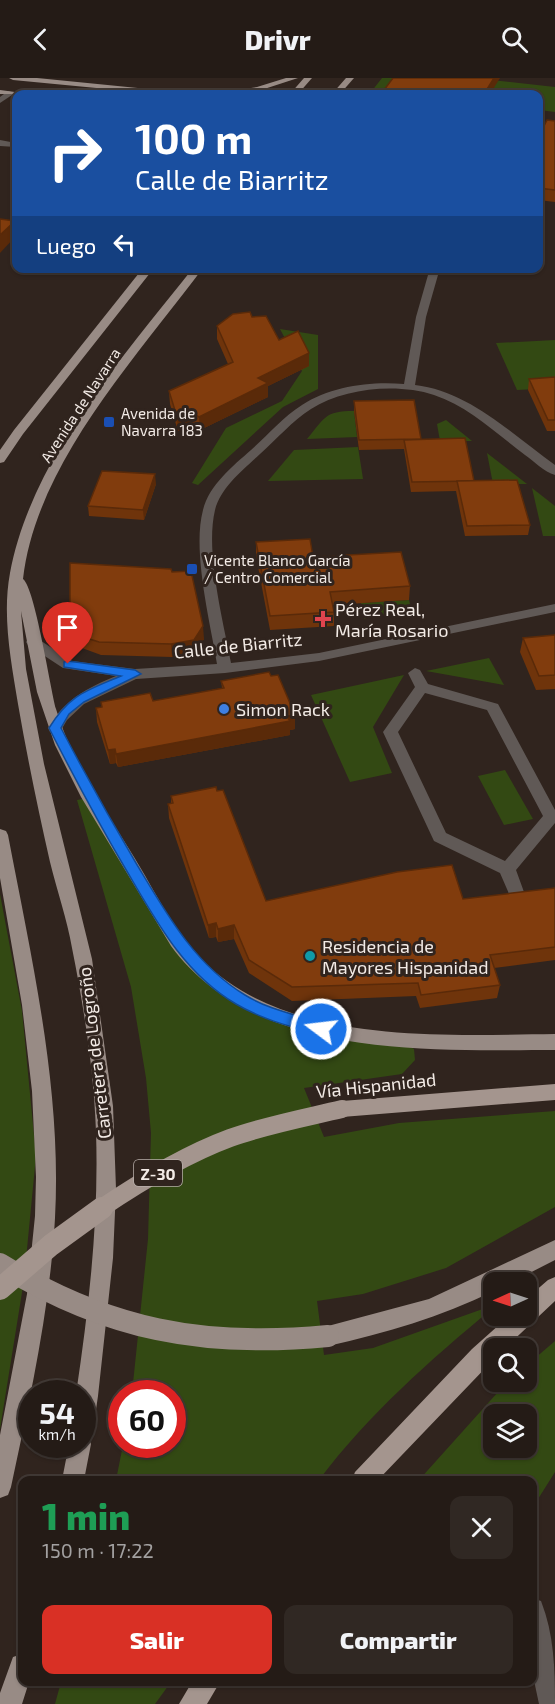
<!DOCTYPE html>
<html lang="es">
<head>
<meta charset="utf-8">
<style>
	:root { --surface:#241b16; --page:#302823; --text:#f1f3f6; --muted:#a3a1a1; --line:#413935; --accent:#d93025 }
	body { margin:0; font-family:"Exo 2",sans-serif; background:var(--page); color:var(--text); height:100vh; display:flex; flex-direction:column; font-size:22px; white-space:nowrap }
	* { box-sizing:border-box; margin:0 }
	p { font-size:20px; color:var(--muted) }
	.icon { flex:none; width:33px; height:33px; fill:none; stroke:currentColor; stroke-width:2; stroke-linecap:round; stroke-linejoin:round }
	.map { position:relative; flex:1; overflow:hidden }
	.side { position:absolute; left:18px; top:1398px; width:519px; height:210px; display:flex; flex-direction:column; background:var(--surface); border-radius:12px; box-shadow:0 2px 4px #0004,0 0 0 2px var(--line) }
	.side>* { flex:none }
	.top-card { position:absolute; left:12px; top:12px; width:531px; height:183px; border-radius:12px; box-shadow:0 2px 4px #0004,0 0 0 2px var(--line); background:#1a4fa0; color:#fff; overflow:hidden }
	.needle { width:39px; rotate:267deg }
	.controls { position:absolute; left:483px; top:1194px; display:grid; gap:12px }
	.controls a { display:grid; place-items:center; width:54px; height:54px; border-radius:12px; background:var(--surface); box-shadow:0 2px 4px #0004,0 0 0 2px var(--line); font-size:30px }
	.speed { position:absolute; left:18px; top:1302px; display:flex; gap:12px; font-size:30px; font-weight:700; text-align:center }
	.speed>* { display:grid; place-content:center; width:78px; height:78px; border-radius:50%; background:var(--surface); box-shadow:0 2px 4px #0004,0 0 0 2px var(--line); line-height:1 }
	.speed small { font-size:15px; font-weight:400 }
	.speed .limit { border:9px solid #d22; background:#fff; color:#111 }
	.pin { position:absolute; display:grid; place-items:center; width:51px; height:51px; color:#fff; margin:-62px -26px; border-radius:50% 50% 50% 0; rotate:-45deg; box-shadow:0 0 6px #0007 }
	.pin .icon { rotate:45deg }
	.me { position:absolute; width:66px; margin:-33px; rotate:285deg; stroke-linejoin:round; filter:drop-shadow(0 0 4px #0008) }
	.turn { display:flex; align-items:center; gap:21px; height:126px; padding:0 24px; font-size:27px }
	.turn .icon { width:78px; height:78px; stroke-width:2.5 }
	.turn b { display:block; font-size:42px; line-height:51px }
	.then { display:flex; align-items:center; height:57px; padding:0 24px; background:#0003; gap:12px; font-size:22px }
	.round { display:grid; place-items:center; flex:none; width:63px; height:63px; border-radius:12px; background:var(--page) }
	.summary { display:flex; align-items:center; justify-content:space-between; height:102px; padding:0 24px }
	h1 { font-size:36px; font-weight:800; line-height:45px; color:#1e9e55 }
	.primary-button { display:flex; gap:12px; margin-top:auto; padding:12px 24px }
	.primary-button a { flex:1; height:69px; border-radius:12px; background:var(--accent); color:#fff; font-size:24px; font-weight:800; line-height:69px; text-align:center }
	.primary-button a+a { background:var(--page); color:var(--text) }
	header { display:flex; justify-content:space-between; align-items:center; height:78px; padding:0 24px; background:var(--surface); font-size:27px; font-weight:800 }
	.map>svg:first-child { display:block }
	.green { fill:#334913; fill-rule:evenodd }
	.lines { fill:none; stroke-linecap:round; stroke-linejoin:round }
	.pedestrian { fill:#605956; fill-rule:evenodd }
	.minor { fill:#605956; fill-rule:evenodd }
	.primary { fill:#988b85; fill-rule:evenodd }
	.trunk { fill:#a4958e; fill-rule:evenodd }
	.primary-bridge { stroke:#988b85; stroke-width:22 }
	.trunk-bridge-far1 { stroke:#a4958e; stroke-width:18 }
	.trunk-bridge { stroke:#a4958e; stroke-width:22 }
	.wall { fill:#6f340b }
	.shaded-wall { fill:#5a2a09 }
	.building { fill:#813c0d; stroke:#5a2a09; stroke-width:1.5 }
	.route { fill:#1a73e8; stroke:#114b97; stroke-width:1.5 }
	.transit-dot { fill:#1a4fb4; stroke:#30241e; stroke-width:2 }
	.health-dot { fill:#e0444e; stroke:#30241e; stroke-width:2 }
	.shop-dot { fill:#3f7fe0; stroke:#30241e; stroke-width:2 }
	.culture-dot { fill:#0f9aa8; stroke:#30241e; stroke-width:2 }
	.labels { text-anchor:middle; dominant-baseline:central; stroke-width:6; stroke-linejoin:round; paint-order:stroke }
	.far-street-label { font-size:15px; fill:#f3ebe6; stroke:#30241e }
	.far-poi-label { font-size:15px; fill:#f3ebe6; stroke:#30241e; text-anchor:start }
	.shield { fill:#30241e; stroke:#b8afaa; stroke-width:1.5 }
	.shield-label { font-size:16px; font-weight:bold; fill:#f3ebe6 }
	.poi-label { font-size:18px; fill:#f3ebe6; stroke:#30241e; text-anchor:start }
	.street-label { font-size:18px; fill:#f3ebe6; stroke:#30241e }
</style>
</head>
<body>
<header><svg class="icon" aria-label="back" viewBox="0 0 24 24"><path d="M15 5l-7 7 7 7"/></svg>Drivr<svg class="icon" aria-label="search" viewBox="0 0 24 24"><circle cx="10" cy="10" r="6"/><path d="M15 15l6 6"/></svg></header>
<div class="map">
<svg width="555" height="1626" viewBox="0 0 555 1626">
	<rect width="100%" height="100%" fill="#30241e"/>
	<g class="green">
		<path d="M 382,0 L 473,0 L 555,9 L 555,34 L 539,32 L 538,16 L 392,16 L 371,14 Z"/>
		<path d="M 280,251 L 318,257 L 318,311 L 283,329 L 198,407 L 192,405 L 226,350 L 282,323 L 302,293 Z"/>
		<path d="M 555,262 L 555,310 L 517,312 L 496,265 Z"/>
		<path d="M 354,333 L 357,359 L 307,361 C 325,340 324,333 354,333 Z"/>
		<path d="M 446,342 L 472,363 L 440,363 L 437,346 Z"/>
		<path d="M 358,369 L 363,401 L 268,403 L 294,372 Z"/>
		<path d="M 487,375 L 527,406 L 493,406 Z"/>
		<path d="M 532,410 L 555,428 L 555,458 L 543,458 Z"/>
		<path d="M 409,522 L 411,530 L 364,541 L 361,525 Z"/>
		<path d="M 489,580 L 504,607 L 426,593 Z"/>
		<path d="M 404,597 L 373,649 L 392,695 L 350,704 L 311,617 Z"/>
		<path d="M 505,692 L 533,741 L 504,747 L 478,698 Z"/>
		<path d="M 88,720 L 140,808 L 226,917 L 248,932 L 298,951 L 397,961 L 414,971 L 415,982 L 402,996 L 304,1010 L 324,1059 L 399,1045 L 555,1033 L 555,1129 L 446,1190 L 363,1216 L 317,1223 L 324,1277 L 373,1270 L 494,1227 L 493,1230 C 430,1282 368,1337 319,1402 L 116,1402 L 123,1367 L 172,1366 L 172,1316 L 132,1315 L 148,1161 L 151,1055 L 146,1000 L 131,909 L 77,722 Z"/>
		<path d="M 0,816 L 22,933 L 36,1078 L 24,1202 L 0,1351 Z"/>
		<path d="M 555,1263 L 555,1394 L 533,1429 L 532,1402 L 419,1402 L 507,1304 L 526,1304 L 527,1287 ZM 494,1336 L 526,1336 L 526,1370 L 494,1370 Z"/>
		<path d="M 61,1604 L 171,1604 L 155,1626 L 55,1626 Z"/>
	</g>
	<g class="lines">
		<g class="pedestrian">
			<path d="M 415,590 L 420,592 L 428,606 L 498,626 L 555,732 L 555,745 L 516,792 L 524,814 L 522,818 L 516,820 L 510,818 L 500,795 L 434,763 L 383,654 L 415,609 L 408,595 ZM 425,615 L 487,632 L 543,738 L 505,783 L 446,755 L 398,654 Z"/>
			<path d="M 532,1520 L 541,1523 C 554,1556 555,1591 555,1626 L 539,1626 L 532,1593 Z"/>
		</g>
		<g class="minor">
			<path d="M 8,13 L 15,15 L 0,25 L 0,19 Z"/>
			<path d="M 0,62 L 16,65 L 16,69 L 0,68 Z"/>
			<path d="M 430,190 L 440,190 L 426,239 L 415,307 C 469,313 513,357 555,387 L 555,397 C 544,394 534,383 525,377 C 497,356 468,328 434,317 C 397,305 344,310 311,331 C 292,343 277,361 260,376 C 243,392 221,409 215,432 C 205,474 223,542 231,585 L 319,575 L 555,526 L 555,534 L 319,583 L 225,595 L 136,601 L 84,626 L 67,642 L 60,654 L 50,654 L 48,650 C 64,622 87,610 116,598 L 63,590 L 28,567 L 26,564 L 28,561 L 38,561 L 72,583 L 135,591 L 217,586 C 210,543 192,473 203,432 C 209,407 233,388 251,372 C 268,357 283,339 302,327 C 331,308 371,303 404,306 L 416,239 Z"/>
		</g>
		<g class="primary">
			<path d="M 9,0 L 37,0 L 178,14 L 182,16 L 159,16 L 13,2 Z"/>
			<path d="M 286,0 L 298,0 L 258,13 L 211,16 L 257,9 Z"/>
			<path d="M 304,0 L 312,0 L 298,16 L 290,16 Z"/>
			<path d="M 346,0 L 354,0 L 340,16 L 332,16 Z"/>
			<path d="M 0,12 L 30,16 L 0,16 Z"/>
			<path d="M 143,190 L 154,190 L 23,356 L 4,384 L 0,385 L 0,372 L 14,352 Z"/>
			<path d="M 193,190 L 203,190 C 136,280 36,386 23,501 C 35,510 50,609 56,631 C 72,685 105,731 134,779 C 155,813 173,852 201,881 C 286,968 443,957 555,956 L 555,972 C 428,972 255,982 171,868 L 81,719 L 55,667 L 37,614 L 21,533 L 26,591 L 44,686 L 92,881 L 113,1028 L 116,1111 L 113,1180 L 98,1318 L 93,1352 L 89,1360 L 91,1366 L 84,1402 L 62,1402 L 69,1366 L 82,1366 L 82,1316 L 76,1316 C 89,1229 99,1141 96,1054 C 94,993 84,930 72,870 C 67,841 57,813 50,784 C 38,731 27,678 18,626 C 11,583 2,538 10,495 C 31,381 123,279 193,190 Z"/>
			<path d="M 0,751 L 6,753 L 8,757 C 32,883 62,1011 55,1140 C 50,1231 30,1320 11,1409 L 8,1417 L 0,1420 L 0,1357 L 27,1216 L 35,1138 L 36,1099 L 32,1013 L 22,927 L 0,800 Z"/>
			<path d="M 555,1162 L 555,1182 L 512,1204 L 494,1204 L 494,1213 C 440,1239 386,1255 328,1268 L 320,1265 L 317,1258 L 320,1251 L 328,1248 L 429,1221 Z"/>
			<path d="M 22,1576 L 22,1604 L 29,1604 L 22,1626 L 0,1626 L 0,1615 L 13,1579 Z"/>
		</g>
		<g class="trunk">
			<path d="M 555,1006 L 555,1022 L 342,1039 L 335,1037 L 333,1031 L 335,1025 L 342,1023 Z"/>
			<path d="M 555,1199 L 555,1223 L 505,1270 L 494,1270 L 494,1281 L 378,1402 L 352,1402 L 355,1394 L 472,1271 L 509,1238 L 526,1238 L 526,1221 L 548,1202 Z"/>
			<path d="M 192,1604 L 220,1604 L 207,1626 L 179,1626 Z"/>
		</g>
		<path class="primary-bridge" d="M 0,1186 C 107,1252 204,1270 328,1258"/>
		<path class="trunk-bridge-far1" d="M 100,1131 C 140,1104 184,1077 230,1060 C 266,1047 304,1040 342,1031"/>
		<path class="trunk-bridge" d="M 0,1211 L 51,1167 L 102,1130"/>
	</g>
	<g class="wall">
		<path d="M 555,43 L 555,124 L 538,122 L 538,60 Z"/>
		<path d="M 252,239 L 309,288 L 268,308 L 268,319 L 200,352 L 190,347 L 178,353 L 170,326 L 169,313 L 228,286 L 217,261 L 217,248 Z"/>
		<path d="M 555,299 L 555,353 L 547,353 L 528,312 L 529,301 Z"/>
		<path d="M 354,323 L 421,361 L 530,447 L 528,457 L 465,458 L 456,413 L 411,414 L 404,371 L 359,372 L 354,333 Z"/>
		<path d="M 156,406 L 144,442 L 89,438 L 88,428 Z"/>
		<path d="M 256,464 L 313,479 L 410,508 L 409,522 L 333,527 L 334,534 L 334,548 L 270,552 L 256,478 Z"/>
		<path d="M 172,494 L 204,561 L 194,575 L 172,579 L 101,577 L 82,570 L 72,557 L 70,544 Z"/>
		<path d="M 555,557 L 555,611 L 536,612 L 520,574 L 523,560 Z"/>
		<path d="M 221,603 L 295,651 L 290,652 L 290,657 L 118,689 L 116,685 L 110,686 L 97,644 L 96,630 L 102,629 L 101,624 L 153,623 L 222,610 Z"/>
		<path d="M 171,718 L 266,823 L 463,821 L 555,810 L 555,882 L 494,890 L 500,907 L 497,920 L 420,930 L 416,918 L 292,923 L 249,895 L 234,861 L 218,864 L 216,859 L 209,860 L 169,740 L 168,726 L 171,725 Z"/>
	</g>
	<g class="shaded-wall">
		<path d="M 494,0 L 500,0 L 490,16 L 484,16 Z"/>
		<path d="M 15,143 L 16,158 L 0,175 L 0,157 Z"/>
		<path d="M 309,275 L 309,288 L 268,308 L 268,319 L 200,352 L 199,339 L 258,300 Z"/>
		<path d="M 189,333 L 190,347 L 178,353 L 177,339 Z"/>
		<path d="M 155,396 L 156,406 L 144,442 L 143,432 Z"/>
		<path d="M 203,548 L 204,561 L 194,575 L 172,579 L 171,566 Z"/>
		<path d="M 295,637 L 295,651 L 290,652 L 290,657 L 118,689 L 116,676 Z"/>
		<path d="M 115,671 L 116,685 L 110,686 L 108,672 Z"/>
		<path d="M 216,845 L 216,859 L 209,860 L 208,847 Z"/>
		<path d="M 234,847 L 234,861 L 218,864 L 218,851 Z"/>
	</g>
	<g class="building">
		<path d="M 393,0 L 494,0 L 484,16 L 381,16 Z"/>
		<path d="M 547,42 L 555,43 L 555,112 L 538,110 L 538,60 Z"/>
		<path d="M 0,141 L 15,143 L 0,157 Z"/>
		<path d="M 250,234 L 252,239 L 266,238 L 279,262 L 298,253 L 309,275 L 258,300 L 268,305 L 199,339 L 189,333 L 177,339 L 169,313 L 233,284 L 217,248 L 233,236 Z"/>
		<path d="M 555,299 L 555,342 L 548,342 L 529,301 Z"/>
		<path d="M 414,322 L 421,361 L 359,362 L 354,323 Z"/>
		<path d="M 465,360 L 474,403 L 412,404 L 404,362 Z"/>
		<path d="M 102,393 L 155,396 L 143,432 L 88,428 Z"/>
		<path d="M 517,402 L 530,447 L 467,448 L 457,403 Z"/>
		<path d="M 310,461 L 313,479 L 401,474 L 410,508 L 330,514 L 334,534 L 270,538 L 256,464 Z"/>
		<path d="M 70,485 L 171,491 L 172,494 L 191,493 L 203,548 L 194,562 L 171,566 L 99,564 L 80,558 L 70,544 Z"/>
		<path d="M 555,557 L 555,597 L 539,598 L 523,560 Z"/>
		<path d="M 269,594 L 271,598 L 278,597 L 295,637 L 287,638 L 290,643 L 116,676 L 115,671 L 108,672 L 96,630 L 102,629 L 101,624 L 150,615 L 153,623 L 224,610 L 221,603 Z"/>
		<path d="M 216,709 L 217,713 L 223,712 L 266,823 L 397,794 L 452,787 L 463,821 L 555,810 L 555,869 L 490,877 L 500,907 L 421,917 L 418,905 L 292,909 L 249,882 L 234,847 L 218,851 L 216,845 L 208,847 L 168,726 L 173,725 L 171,718 Z"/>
	</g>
	<path class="route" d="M 68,583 L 135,592 L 141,596 L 84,624 L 69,636 L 61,650 C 85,696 110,741 136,785 C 166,835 194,886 245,917 C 271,933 299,937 327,947 L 329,951 L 327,955 L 321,957 C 292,949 263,942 236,926 C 183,895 155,841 125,790 C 98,744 73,697 49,650 C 70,616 86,613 121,598 L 64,589 L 64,584 Z"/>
	<g class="transit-dot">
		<rect x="103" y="338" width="12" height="12" rx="3"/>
		<rect x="186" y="485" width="12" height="12" rx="3"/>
	</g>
	<path class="health-dot" d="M320 532h6v6h6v6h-6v6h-6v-6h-6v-6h6z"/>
	<circle class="shop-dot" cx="224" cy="631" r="6"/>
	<circle class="culture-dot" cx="310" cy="878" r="6"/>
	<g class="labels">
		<g class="far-street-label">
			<text transform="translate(80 327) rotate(-57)">Avenida de Navarra</text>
		</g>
		<g class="far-poi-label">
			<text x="121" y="335">Avenida de<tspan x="121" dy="17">Navarra 183</tspan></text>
			<text x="204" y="482">Vicente Blanco García<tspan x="204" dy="17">/ Centro Comercial</tspan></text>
		</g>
		<rect class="shield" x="134" y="1082" width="48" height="26" rx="4.5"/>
		<g class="shield-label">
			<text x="158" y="1095">Z-30</text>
		</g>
		<g class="poi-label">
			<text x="335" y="531">Pérez Real,<tspan x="335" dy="21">María Rosario</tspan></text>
			<text x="236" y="631">Simon Rack</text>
			<text x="322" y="868">Residencia de<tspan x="322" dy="21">Mayores Hispanidad</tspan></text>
		</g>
		<g class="street-label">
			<text transform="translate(238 567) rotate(-6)">Calle de Biarritz</text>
			<text transform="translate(94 975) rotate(-97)">Carretera de Logroño</text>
			<text transform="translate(376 1007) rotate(-6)">Vía Hispanidad</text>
		</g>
	</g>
</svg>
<div class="controls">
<a><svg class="needle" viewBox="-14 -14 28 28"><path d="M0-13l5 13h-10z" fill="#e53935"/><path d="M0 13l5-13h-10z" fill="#a3a1a1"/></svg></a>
<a><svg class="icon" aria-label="search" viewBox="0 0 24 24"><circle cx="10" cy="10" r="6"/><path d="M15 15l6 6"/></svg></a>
<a><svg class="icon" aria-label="layers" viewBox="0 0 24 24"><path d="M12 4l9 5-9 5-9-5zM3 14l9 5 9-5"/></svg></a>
</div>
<div class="speed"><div>54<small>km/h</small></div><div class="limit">60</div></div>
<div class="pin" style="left:68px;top:586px;background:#d93025"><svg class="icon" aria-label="arrive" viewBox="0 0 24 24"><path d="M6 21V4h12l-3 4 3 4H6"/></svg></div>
<svg class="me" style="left:321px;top:951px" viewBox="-20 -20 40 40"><circle r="17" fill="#1a73e8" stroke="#fff" stroke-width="3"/><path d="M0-11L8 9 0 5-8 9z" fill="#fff"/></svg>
<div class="top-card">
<div class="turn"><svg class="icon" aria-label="right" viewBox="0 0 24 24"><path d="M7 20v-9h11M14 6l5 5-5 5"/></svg><div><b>100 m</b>Calle de Biarritz</div></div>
<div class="then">Luego<svg class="icon" aria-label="left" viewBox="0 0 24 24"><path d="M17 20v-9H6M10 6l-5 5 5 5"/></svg></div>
</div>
<section class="side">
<div class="summary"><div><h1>1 min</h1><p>150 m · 17:22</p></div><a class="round"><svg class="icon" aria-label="close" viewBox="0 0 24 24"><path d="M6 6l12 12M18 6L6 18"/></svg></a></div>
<div class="primary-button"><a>Salir</a><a>Compartir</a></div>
</section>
</div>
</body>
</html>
